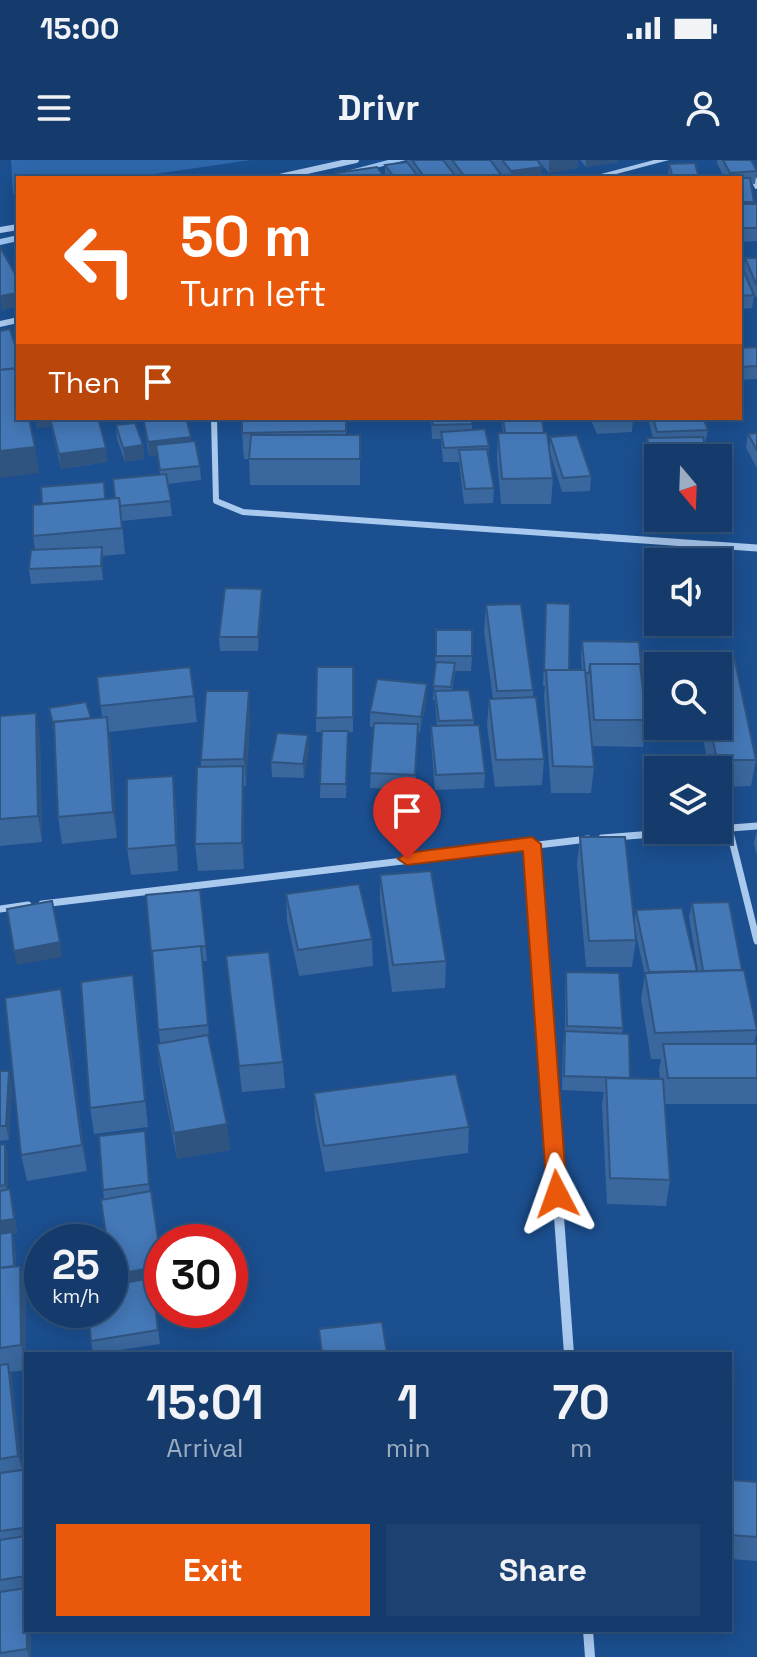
<!DOCTYPE html>
<html lang="en">
<head>
<meta charset="utf-8">
<style>
	:root { --surface:#143b6b; --page:#1d4271; --text:#f1f3f6; --muted:#9dadc1; --line:#33557e; --accent:#ea580c }
	body { margin:0; font-family:"Space Grotesk",sans-serif; background:var(--page); color:var(--text); height:100vh; display:flex; flex-direction:column; font-size:30px; white-space:nowrap }
	* { box-sizing:border-box; margin:0 }
	p { font-size:26px; color:var(--muted) }
	.icon { flex:none; width:44px; height:44px; fill:none; stroke:currentColor; stroke-width:2; stroke-linecap:round; stroke-linejoin:round }
	.map { position:relative; flex:1; overflow:hidden }
	.panel { position:absolute; left:24px; top:1192px; width:708px; height:280px; display:flex; flex-direction:column; background:var(--surface); border-radius:0px; box-shadow:0 4px 20px #0003,0 0 0 2px var(--line) }
	.panel>* { flex:none }
	.banner { position:absolute; left:16px; top:16px; width:726px; height:244px; border-radius:0px; box-shadow:0 4px 20px #0003,0 0 0 2px var(--line); background:#ea580c; color:#fff; overflow:hidden }
	.needle { width:52px; rotate:161deg }
	.controls { position:absolute; left:644px; top:284px; display:grid; gap:16px }
	.controls a { display:grid; place-items:center; width:88px; height:88px; border-radius:0px; background:var(--surface); box-shadow:0 4px 20px #0003,0 0 0 2px var(--line); font-size:40px }
	.speed { position:absolute; left:24px; top:1064px; display:flex; gap:16px; font-size:40px; font-weight:700; text-align:center }
	.speed>* { display:grid; place-content:center; width:104px; height:104px; border-radius:50%; background:var(--surface); box-shadow:0 4px 20px #0003,0 0 0 2px var(--line); line-height:1 }
	.speed small { font-size:20px; font-weight:400 }
	.speed .limit { border:12px solid #d22; background:#fff; color:#111 }
	.pin { position:absolute; display:grid; place-items:center; width:68px; height:68px; color:#fff; margin:-82px -34px; border-radius:50% 50% 50% 0; rotate:-45deg; box-shadow:0 0 8px #0007 }
	.pin .icon { rotate:45deg }
	.me { position:absolute; width:88px; margin:-44px; rotate:356deg; stroke-linejoin:round; filter:drop-shadow(0 0 6px #0008) }
	.turn { display:flex; align-items:center; gap:28px; height:168px; padding:0 32px; font-size:36px }
	.turn .icon { width:104px; height:104px; stroke-width:2.5 }
	.turn b { display:block; font-size:56px; line-height:68px }
	.then { display:flex; align-items:center; height:76px; padding:0 32px; background:#0003; gap:16px; font-size:30px }
	.eta { display:flex; justify-content:space-evenly; align-items:center; height:136px; text-align:center }
	.eta b { font-size:48px; font-weight:700; line-height:56px }
	.action { display:flex; gap:16px; margin-top:auto; padding:16px 32px }
	.action a { flex:1; height:92px; border-radius:0px; background:var(--accent); color:#fff; font-size:32px; font-weight:700; line-height:92px; text-align:center }
	.action a+a { background:var(--page); color:var(--text) }
	.status { display:flex; justify-content:space-between; align-items:center; height:56px; padding:0 40px; background:var(--surface); direction:ltr }
	.status svg { height:22px; fill:currentColor }
	header { display:flex; justify-content:space-between; align-items:center; height:104px; padding:0 32px; background:var(--surface); font-size:36px; font-weight:700 }
	.map>svg:first-child { display:block }
	.green { fill:#2e69ad }
	.lines { fill:none; stroke-linecap:round; stroke-linejoin:round }
	.stream { fill:#9cc4f0; fill-rule:evenodd }
	.minor-far2 { stroke:#a9c9ee; stroke-width:6 }
	.minor-far1 { stroke:#a9c9ee; stroke-width:7 }
	.minor { stroke:#a9c9ee; stroke-width:10 }
	.tertiary { fill:#a9c9ee; fill-rule:evenodd }
	.wall { fill:#3a679d }
	.shaded-wall { fill:#305480 }
	.building { fill:#4478b7; stroke:#305480; stroke-width:2 }
	.route { fill:#ea580c; stroke:#983908; stroke-width:2 }
</style>
</head>
<body>
<div class="status"><b>15:00</b><svg viewBox="0 0 49 12"><path d="M0 12V9h3v3zM5 12V6h3v6zM10 12V3h3v9zM15 12V0h3v12zM26 1h20v11H26zM47 4h2v5h-2z"/></svg></div>
<header><svg class="icon" aria-label="menu" viewBox="0 0 24 24"><path d="M4 6h16M4 12h16M4 18h16"/></svg>Drivr<svg class="icon" aria-label="person" viewBox="0 0 24 24"><circle cx="12" cy="8" r="4"/><path d="M4 21q1-7 8-7t8 7"/></svg></header>
<div class="map">
<svg width="757" height="1497" viewBox="0 0 757 1497">
	<rect width="100%" height="100%" fill="#1b4f8f"/>
	<path class="green" d="M 11,0 L 251,0 L 127,18 L 18,18 L 18,34 L 13,34 Z"/>
	<g class="lines">
		<g class="stream">
			<path d="M 388,0 L 406,0 L 338,18 L 320,18 Z"/>
			<path d="M 18,75 L 18,81 L 0,85 L 0,79 Z"/>
		</g>
		<g class="minor-far2">
			<path d="M 745,0 L 757,26"/>
			<path d="M 275,18 L 356,0"/>
			<path d="M 0,70 L 18,67"/>
			<path d="M 214,258 L 216,341 L 243,352 L 629,379"/>
		</g>
		<g class="minor-far1">
			<path d="M 601,377 L 757,388"/>
			<path d="M 729,668 L 757,781"/>
			<path d="M 718,669 L 757,666"/>
			<path d="M 602,678 L 705,670"/>
			<path d="M 532,684 L 545,867"/>
			<path d="M 42,744 L 588,679"/>
			<path d="M 0,749 L 28,745"/>
		</g>
		<g class="minor">
			<path d="M 545,865 L 569,1194"/>
			<path d="M 588,1470 L 590,1497"/>
		</g>
		<g class="tertiary">
			<path d="M 654,0 L 669,0 L 601,18 L 586,18 Z"/>
			<path d="M 18,157 L 18,163 L 0,167 L 0,161 Z"/>
		</g>
	</g>
	<g class="wall">
		<path d="M 407,0 L 490,0 L 502,18 L 385,18 L 385,5 L 407,2 Z"/>
		<path d="M 491,0 L 537,0 L 542,7 L 542,18 L 505,18 Z"/>
		<path d="M 538,0 L 578,0 L 577,8 L 549,13 Z"/>
		<path d="M 580,0 L 618,0 L 618,2 L 586,7 Z"/>
		<path d="M 717,0 L 751,0 L 757,11 L 755,24 L 751,24 L 754,44 L 757,44 L 757,81 L 740,82 L 740,18 L 724,17 L 717,3 Z"/>
		<path d="M 669,4 L 699,18 L 668,18 Z"/>
		<path d="M 745,98 L 757,98 L 757,137 L 754,136 L 752,148 L 740,149 L 740,106 L 744,112 Z"/>
		<path d="M 757,187 L 757,219 L 740,220 L 740,188 Z"/>
		<path d="M 35,258 L 105,258 L 105,260 L 98,260 L 107,302 L 61,309 L 51,266 L 37,268 Z"/>
		<path d="M 143,258 L 191,281 L 200,306 L 201,320 L 168,324 L 172,356 L 122,361 L 125,394 L 103,396 L 103,420 L 31,424 L 29,409 L 35,390 L 33,376 L 106,339 L 115,338 L 160,314 L 157,296 L 149,296 Z"/>
		<path d="M 346,258 L 346,275 L 360,275 L 360,325 L 250,325 L 249,299 L 244,299 L 242,273 Z"/>
		<path d="M 431,258 L 472,258 L 472,270 L 489,286 L 488,296 L 494,328 L 493,343 L 464,344 L 459,302 L 443,302 L 441,279 L 432,279 Z"/>
		<path d="M 501,258 L 542,258 L 544,273 L 550,289 L 550,277 L 591,316 L 590,331 L 562,332 L 550,292 L 553,318 L 551,344 L 501,344 L 497,299 L 498,273 L 503,273 Z"/>
		<path d="M 590,258 L 633,258 L 632,272 L 597,274 Z"/>
		<path d="M 648,258 L 703,258 L 708,270 L 705,284 L 708,298 L 658,298 L 658,357 L 649,328 L 651,312 L 646,292 L 647,278 L 653,278 Z"/>
		<path d="M 116,265 L 143,285 L 144,299 L 125,302 L 117,279 Z"/>
		<path d="M 757,273 L 757,308 L 746,288 L 748,274 Z"/>
		<path d="M 718,301 L 730,334 L 726,360 L 660,363 L 658,358 L 718,358 Z"/>
		<path d="M 262,429 L 262,443 L 258,491 L 220,491 L 219,477 Z"/>
		<path d="M 546,443 L 569,510 L 582,510 L 581,496 L 582,481 L 642,513 L 642,519 L 646,560 L 643,587 L 592,586 L 594,607 L 591,633 L 551,633 L 544,536 L 545,526 L 543,526 Z"/>
		<path d="M 486,445 L 533,530 L 533,537 L 544,599 L 542,625 L 495,627 L 487,565 L 489,539 L 493,539 L 484,471 Z"/>
		<path d="M 436,470 L 472,496 L 471,511 L 455,511 L 452,531 L 474,560 L 474,565 L 485,613 L 484,628 L 435,630 L 431,581 L 431,566 L 437,566 L 435,540 L 433,540 L 435,510 Z"/>
		<path d="M 734,497 L 756,600 L 751,626 L 718,627 L 718,610 L 709,610 L 701,566 L 718,566 L 718,506 L 695,506 L 696,498 Z"/>
		<path d="M 353,507 L 353,572 L 348,572 L 346,638 L 320,638 L 322,572 L 316,572 L 316,558 Z"/>
		<path d="M 97,517 L 194,536 L 197,562 L 109,572 L 117,678 L 62,684 L 58,657 L 54,574 L 49,548 L 91,558 L 102,557 Z"/>
		<path d="M 427,524 L 427,538 L 420,572 L 418,571 L 415,630 L 370,628 L 373,567 L 370,567 L 370,552 Z"/>
		<path d="M 36,553 L 40,579 L 42,682 L 0,686 L 0,556 Z"/>
		<path d="M 250,558 L 246,626 L 244,626 L 244,709 L 198,711 L 195,684 L 201,607 L 201,600 Z"/>
		<path d="M 309,589 L 304,618 L 272,617 L 271,602 Z"/>
		<path d="M 176,642 L 178,711 L 131,715 L 127,689 Z"/>
		<path d="M 757,669 L 757,697 L 754,683 Z"/>
		<path d="M 580,677 L 636,780 L 632,807 L 586,807 L 577,704 Z"/>
		<path d="M 380,715 L 446,801 L 445,828 L 392,832 L 380,741 Z"/>
		<path d="M 200,730 L 207,801 L 202,801 L 210,886 L 230,990 L 177,999 L 160,910 L 157,884 L 160,883 L 153,806 L 151,792 Z"/>
		<path d="M 286,734 L 372,779 L 373,806 L 299,816 L 287,761 Z"/>
		<path d="M 692,743 L 742,810 L 757,870 L 754,884 L 757,884 L 757,944 L 665,944 L 670,1020 L 666,1046 L 607,1044 L 602,944 L 604,932 L 562,930 L 563,886 L 565,871 L 565,826 L 566,812 L 623,868 L 622,874 L 630,918 L 660,919 L 659,910 L 661,899 L 651,899 L 641,839 L 645,815 L 634,765 L 636,750 L 697,811 L 698,811 L 689,757 Z"/>
		<path d="M 226,796 L 283,902 L 285,928 L 242,932 Z"/>
		<path d="M 137,842 L 148,967 L 94,974 L 90,948 Z"/>
		<path d="M 66,855 L 87,1011 L 27,1021 L 21,995 Z"/>
		<path d="M 0,911 L 12,925 L 9,980 L 0,981 Z"/>
		<path d="M 314,933 L 469,967 L 468,993 L 325,1012 L 315,959 Z"/>
		<path d="M 145,971 L 150,1032 L 162,1101 L 162,1121 L 153,1122 L 160,1184 L 93,1194 L 91,1181 L 113,1125 L 103,1030 Z"/>
		<path d="M 5,984 L 8,998 L 8,1029 L 13,1043 L 17,1073 L 12,1074 L 15,1086 L 16,1106 L 20,1106 L 26,1131 L 26,1210 L 10,1212 L 22,1309 L 0,1313 L 0,985 Z"/>
		<path d="M 730,1207 L 733,1265 L 730,1278 Z"/>
		<path d="M 0,1313 L 26,1321 L 26,1470 L 30,1470 L 31,1497 L 0,1497 Z"/>
		<path d="M 730,1320 L 757,1322 L 757,1401 L 730,1399 Z"/>
	</g>
	<g class="shaded-wall">
		<path d="M 549,0 L 578,0 L 577,8 L 549,13 Z"/>
		<path d="M 586,0 L 618,0 L 618,2 L 586,7 Z"/>
		<path d="M 542,7 L 542,18 L 510,18 L 511,11 Z"/>
		<path d="M 18,133 L 18,147 L 2,150 L 0,136 Z"/>
		<path d="M 36,258 L 50,258 L 51,266 L 37,268 Z"/>
		<path d="M 191,277 L 192,291 L 156,285 L 157,296 L 149,296 L 148,282 Z"/>
		<path d="M 143,285 L 144,299 L 125,302 L 123,288 Z"/>
		<path d="M 35,287 L 39,313 L 0,318 L 0,291 Z"/>
		<path d="M 106,288 L 107,302 L 61,309 L 59,294 Z"/>
		<path d="M 102,387 L 103,401 L 103,420 L 101,406 Z"/>
		<path d="M 262,429 L 262,443 L 258,491 L 258,477 Z"/>
		<path d="M 427,524 L 427,538 L 420,572 L 421,557 Z"/>
		<path d="M 249,531 L 250,558 L 246,626 L 244,599 Z"/>
		<path d="M 36,553 L 40,579 L 42,682 L 38,656 Z"/>
		<path d="M 107,557 L 111,583 L 117,678 L 113,652 Z"/>
		<path d="M 308,575 L 309,589 L 304,618 L 303,604 Z"/>
		<path d="M 243,606 L 244,632 L 244,709 L 242,683 Z"/>
		<path d="M 173,616 L 176,642 L 178,711 L 176,685 Z"/>
		<path d="M 60,782 L 62,797 L 17,805 L 14,791 Z"/>
		<path d="M 133,815 L 137,842 L 148,967 L 145,941 Z"/>
		<path d="M 61,829 L 66,855 L 87,1011 L 82,985 Z"/>
		<path d="M 9,911 L 12,925 L 9,980 L 6,966 Z"/>
		<path d="M 227,964 L 230,990 L 177,999 L 174,973 Z"/>
		<path d="M 145,971 L 147,985 L 151,1038 L 149,1024 Z"/>
		<path d="M 5,984 L 8,998 L 8,1039 L 5,1025 Z"/>
		<path d="M 10,1029 L 13,1043 L 17,1073 L 12,1074 L 15,1086 L 17,1122 L 0,1076 L 0,1061 Z"/>
		<path d="M 20,1106 L 26,1131 L 26,1205 L 21,1185 Z"/>
		<path d="M 162,1106 L 162,1121 L 153,1122 L 160,1184 L 152,1122 L 114,1129 L 112,1115 Z"/>
		<path d="M 8,1204 L 12,1217 L 22,1309 L 18,1296 Z"/>
		<path d="M 23,1310 L 26,1321 L 26,1378 L 23,1368 Z"/>
		<path d="M 27,1470 L 30,1470 L 31,1497 L 29,1497 L 27,1489 Z"/>
	</g>
	<g class="building">
		<path d="M 412,0 L 443,0 L 457,18 L 425,18 Z"/>
		<path d="M 452,0 L 490,0 L 502,16 L 486,18 L 466,18 Z"/>
		<path d="M 502,0 L 537,0 L 542,7 L 511,11 Z"/>
		<path d="M 723,0 L 751,0 L 757,11 L 730,13 Z"/>
		<path d="M 407,2 L 419,18 L 395,18 L 385,5 Z"/>
		<path d="M 695,3 L 699,18 L 673,18 L 669,4 Z"/>
		<path d="M 377,7 L 385,18 L 340,18 L 336,13 Z"/>
		<path d="M 716,17 L 750,18 L 754,42 L 740,42 L 740,18 Z"/>
		<rect x="740" y="44" width="17" height="24"/>
		<path d="M 0,87 L 18,119 L 18,133 L 0,136 Z"/>
		<path d="M 745,98 L 757,98 L 757,124 L 756,124 Z"/>
		<path d="M 741,105 L 754,135 L 740,136 Z"/>
		<path d="M 10,169 L 18,195 L 18,208 L 0,210 L 0,171 Z"/>
		<path d="M 757,187 L 757,206 L 740,207 L 740,188 Z"/>
		<path d="M 18,208 L 18,258 L 29,258 L 35,287 L 0,291 L 0,210 Z"/>
		<path d="M 50,258 L 98,258 L 106,288 L 59,294 Z"/>
		<path d="M 143,258 L 186,258 L 191,277 L 148,282 Z"/>
		<path d="M 242,258 L 346,258 L 346,271 L 242,273 Z"/>
		<path d="M 432,258 L 472,258 L 472,264 L 433,265 Z"/>
		<path d="M 503,258 L 542,258 L 544,273 L 505,273 Z"/>
		<path d="M 653,258 L 703,258 L 708,270 L 657,272 Z"/>
		<path d="M 135,263 L 143,285 L 123,288 L 116,265 Z"/>
		<path d="M 485,269 L 489,286 L 444,288 L 441,272 Z"/>
		<path d="M 498,273 L 547,273 L 553,318 L 502,319 Z"/>
		<path d="M 757,273 L 757,290 L 748,274 Z"/>
		<path d="M 251,275 L 360,275 L 360,299 L 249,299 Z"/>
		<path d="M 577,275 L 591,316 L 563,318 L 550,277 Z"/>
		<path d="M 703,277 L 708,297 L 652,298 L 647,278 Z"/>
		<path d="M 195,281 L 200,306 L 160,310 L 156,285 Z"/>
		<path d="M 487,289 L 494,328 L 465,329 L 459,290 Z"/>
		<path d="M 718,301 L 730,334 L 718,334 Z"/>
		<path d="M 658,302 L 658,321 L 652,303 Z"/>
		<path d="M 166,314 L 171,341 L 120,346 L 119,338 L 115,338 L 113,319 Z"/>
		<path d="M 104,322 L 105,339 L 42,344 L 41,327 Z"/>
		<path d="M 119,338 L 122,368 L 33,376 L 33,345 Z"/>
		<path d="M 102,387 L 101,406 L 29,409 L 31,390 Z"/>
		<path d="M 225,428 L 262,429 L 258,477 L 219,477 Z"/>
		<path d="M 546,443 L 570,444 L 569,510 L 546,510 L 547,511 L 544,511 Z"/>
		<path d="M 521,444 L 533,530 L 497,531 L 486,445 Z"/>
		<rect x="436" y="470" width="36" height="26"/>
		<path d="M 582,481 L 639,482 L 642,513 L 641,513 L 640,504 L 590,504 L 589,513 L 585,513 Z"/>
		<path d="M 734,497 L 756,600 L 717,600 L 710,566 L 718,566 L 718,506 L 698,506 L 696,498 Z"/>
		<path d="M 436,502 L 455,503 L 451,527 L 433,526 Z"/>
		<path d="M 590,504 L 640,504 L 646,560 L 594,560 Z"/>
		<path d="M 190,507 L 194,536 L 100,546 L 97,517 Z"/>
		<path d="M 317,507 L 353,507 L 353,557 L 316,558 Z"/>
		<path d="M 546,510 L 585,510 L 594,607 L 553,606 Z"/>
		<path d="M 377,519 L 427,524 L 421,557 L 370,552 Z"/>
		<path d="M 469,530 L 474,560 L 439,561 L 435,531 Z"/>
		<path d="M 206,531 L 249,531 L 244,599 L 201,600 Z"/>
		<path d="M 536,537 L 544,599 L 496,600 L 489,539 Z"/>
		<path d="M 86,542 L 91,558 L 54,562 L 54,567 L 49,548 Z"/>
		<path d="M 36,553 L 38,656 L 0,659 L 0,556 Z"/>
		<path d="M 107,557 L 113,652 L 58,657 L 54,562 Z"/>
		<path d="M 374,563 L 418,564 L 415,615 L 370,613 Z"/>
		<path d="M 479,565 L 485,613 L 436,615 L 431,566 Z"/>
		<path d="M 322,571 L 348,571 L 346,624 L 320,624 Z"/>
		<path d="M 277,573 L 308,575 L 303,604 L 271,602 Z"/>
		<path d="M 243,606 L 242,683 L 195,684 L 197,607 Z"/>
		<path d="M 173,616 L 176,685 L 127,689 L 127,619 Z"/>
		<path d="M 580,677 L 625,677 L 636,780 L 589,781 Z"/>
		<path d="M 431,711 L 446,801 L 393,805 L 380,715 Z"/>
		<path d="M 359,724 L 372,779 L 298,790 L 286,734 Z"/>
		<path d="M 200,730 L 206,786 L 151,792 L 146,735 Z"/>
		<path d="M 52,741 L 60,782 L 14,791 L 7,749 Z"/>
		<path d="M 729,742 L 742,810 L 703,811 L 692,743 Z"/>
		<path d="M 682,748 L 697,811 L 649,812 L 636,750 Z"/>
		<path d="M 201,786 L 208,865 L 158,870 L 152,791 Z"/>
		<path d="M 269,792 L 283,902 L 239,906 L 226,796 Z"/>
		<path d="M 744,810 L 757,870 L 655,873 L 645,813 Z"/>
		<path d="M 566,812 L 619,813 L 623,868 L 567,866 Z"/>
		<path d="M 133,815 L 145,941 L 90,948 L 81,822 Z"/>
		<path d="M 61,829 L 82,985 L 21,995 L 5,838 Z"/>
		<path d="M 565,871 L 629,874 L 630,918 L 564,916 Z"/>
		<path d="M 208,875 L 227,964 L 174,973 L 157,884 Z"/>
		<path d="M 663,884 L 757,884 L 757,918 L 668,918 Z"/>
		<path d="M 0,911 L 9,911 L 6,966 L 0,966 Z"/>
		<path d="M 456,914 L 469,967 L 324,986 L 314,933 Z"/>
		<path d="M 606,918 L 663,919 L 670,1020 L 610,1018 Z"/>
		<path d="M 145,971 L 149,1024 L 103,1030 L 99,976 Z"/>
		<path d="M 5,984 L 5,1025 L 0,1026 L 0,985 Z"/>
		<path d="M 10,1029 L 14,1059 L 0,1061 L 0,1031 Z"/>
		<path d="M 151,1031 L 162,1106 L 112,1115 L 110,1104 L 110,1082 L 107,1082 L 101,1040 Z"/>
		<path d="M 12,1072 L 14,1106 L 0,1108 L 0,1074 Z"/>
		<path d="M 20,1106 L 21,1185 L 0,1188 L 0,1108 Z"/>
		<path d="M 152,1118 L 158,1170 L 91,1181 L 88,1150 L 110,1150 L 110,1125 Z"/>
		<path d="M 382,1162 L 387,1194 L 322,1194 L 319,1169 Z"/>
		<path d="M 8,1204 L 18,1296 L 0,1299 L 0,1205 Z"/>
		<path d="M 730,1207 L 734,1208 L 733,1265 L 730,1265 Z"/>
		<path d="M 23,1310 L 23,1368 L 0,1371 L 0,1313 Z"/>
		<path d="M 730,1320 L 757,1322 L 757,1377 L 730,1375 Z"/>
		<path d="M 26,1376 L 26,1416 L 0,1420 L 0,1380 Z"/>
		<path d="M 26,1428 L 27,1489 L 0,1493 L 0,1432 Z"/>
	</g>
	<path class="route" d="M 532,677 L 541,684 L 567,1034 L 557,1043 L 547,1034 L 523,691 L 407,705 L 398,699 L 407,693 Z"/>
</svg>
<div class="controls">
<a><svg class="needle" viewBox="-14 -14 28 28"><path d="M0-13l5 13h-10z" fill="#e53935"/><path d="M0 13l5-13h-10z" fill="#9dadc1"/></svg></a>
<a><svg class="icon" aria-label="sound" viewBox="0 0 24 24"><path d="M4 9h4l5-4v14l-5-4H4zM17 9q2 3 0 6"/></svg></a>
<a><svg class="icon" aria-label="search" viewBox="0 0 24 24"><circle cx="10" cy="10" r="6"/><path d="M15 15l6 6"/></svg></a>
<a><svg class="icon" aria-label="layers" viewBox="0 0 24 24"><path d="M12 4l9 5-9 5-9-5zM3 14l9 5 9-5"/></svg></a>
</div>
<div class="speed"><div>25<small>km/h</small></div><div class="limit">30</div></div>
<div class="pin" style="left:407px;top:699px;background:#d93025"><svg class="icon" aria-label="arrive" viewBox="0 0 24 24"><path d="M6 21V4h12l-3 4 3 4H6"/></svg></div>
<svg class="me" style="left:557px;top:1034px" viewBox="-20 -20 40 40"><path d="M0-17L14 15 0 8-14 15z" fill="#ea580c" stroke="#fff" stroke-width="4"/></svg>
<div class="banner">
<div class="turn"><svg class="icon" aria-label="left" viewBox="0 0 24 24"><path d="M17 20v-9H6M10 6l-5 5 5 5"/></svg><div><b>50 m</b>Turn left</div></div>
<div class="then">Then<svg class="icon" aria-label="arrive" viewBox="0 0 24 24"><path d="M6 21V4h12l-3 4 3 4H6"/></svg></div>
</div>
<section class="panel">
<div class="eta">
<div><b>15:01</b><p>Arrival</p></div>
<div><b>1</b><p>min</p></div>
<div><b>70</b><p>m</p></div>
</div>
<div class="action"><a>Exit</a><a>Share</a></div>
</section>
</div>
</body>
</html>
